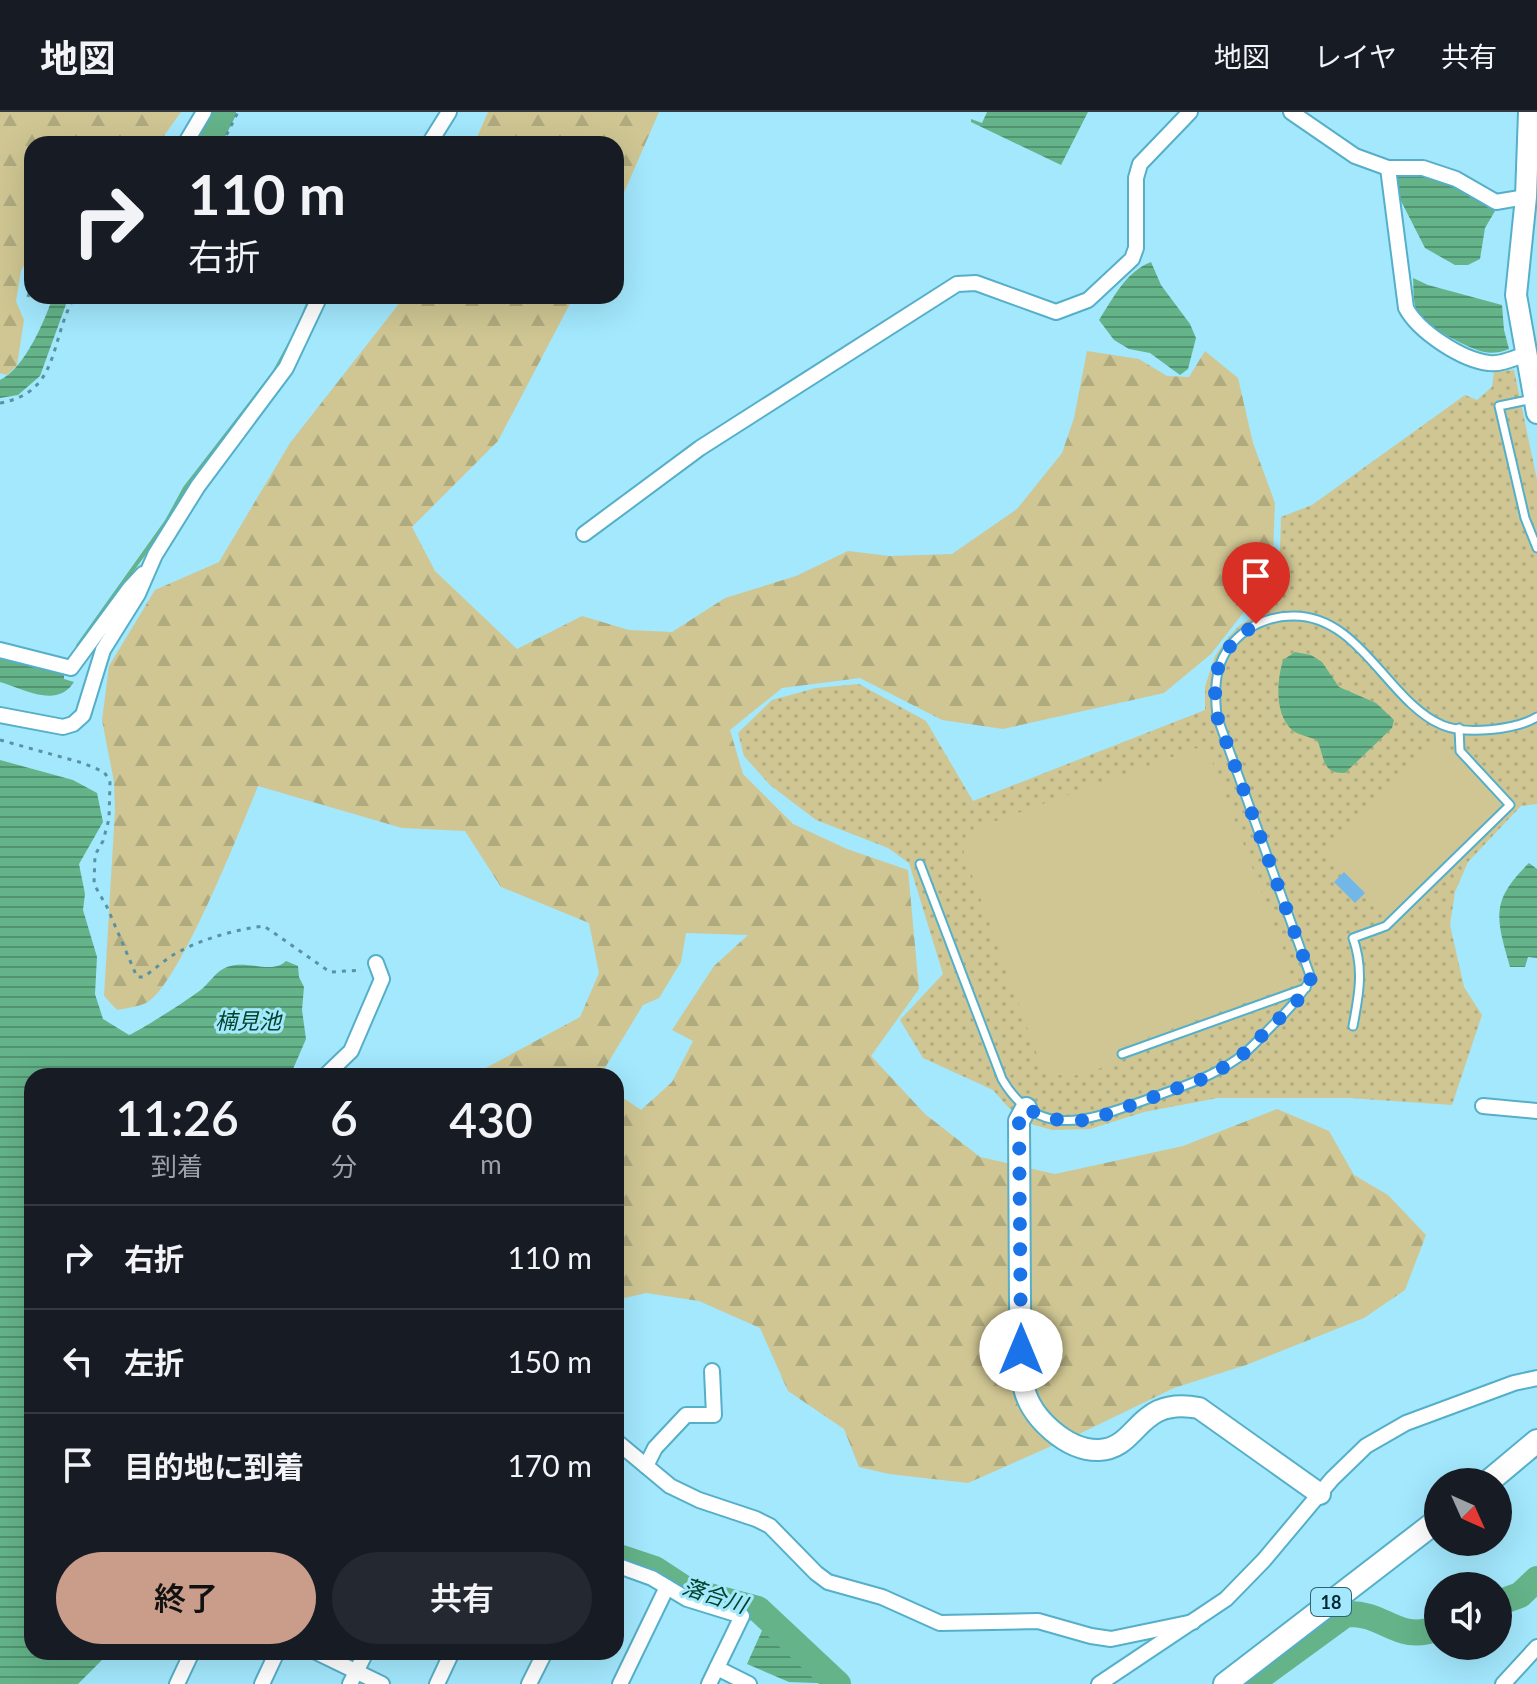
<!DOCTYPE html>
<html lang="ja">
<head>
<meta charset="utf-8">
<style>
	:root { --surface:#171b24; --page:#242831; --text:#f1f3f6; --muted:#9ea1a6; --line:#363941; --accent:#c99d8a }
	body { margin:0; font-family:Lato,"Noto Sans JP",sans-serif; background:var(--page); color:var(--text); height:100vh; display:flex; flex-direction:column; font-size:30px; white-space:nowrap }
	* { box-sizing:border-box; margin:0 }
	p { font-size:26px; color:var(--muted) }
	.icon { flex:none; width:44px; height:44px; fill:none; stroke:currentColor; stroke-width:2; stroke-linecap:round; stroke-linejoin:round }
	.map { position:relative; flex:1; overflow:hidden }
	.drawer { position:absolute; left:24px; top:956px; width:600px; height:592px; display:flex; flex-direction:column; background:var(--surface); border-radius:24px; box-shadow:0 8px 32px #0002 }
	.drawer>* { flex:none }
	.guide { position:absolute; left:24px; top:24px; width:600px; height:168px; border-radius:24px; box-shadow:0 8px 32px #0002; background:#171b24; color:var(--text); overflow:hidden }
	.needle { width:52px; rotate:135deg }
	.controls { position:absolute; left:1424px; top:1356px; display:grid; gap:16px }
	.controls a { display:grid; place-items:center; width:88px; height:88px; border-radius:50%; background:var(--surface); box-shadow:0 8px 32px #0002; font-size:40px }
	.pin { position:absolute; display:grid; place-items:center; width:68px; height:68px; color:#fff; margin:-82px -34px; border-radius:50% 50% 50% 0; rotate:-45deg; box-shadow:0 0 8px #0007 }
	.pin .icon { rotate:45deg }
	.me { position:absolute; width:88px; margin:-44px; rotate:0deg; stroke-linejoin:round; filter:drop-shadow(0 0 6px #0008) }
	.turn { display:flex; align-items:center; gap:28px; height:168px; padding:0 32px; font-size:36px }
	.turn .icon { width:104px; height:104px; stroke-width:2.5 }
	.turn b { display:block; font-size:56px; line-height:68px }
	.eta { display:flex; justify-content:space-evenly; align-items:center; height:136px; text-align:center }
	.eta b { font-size:48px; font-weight:600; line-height:56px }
	.primary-button { display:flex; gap:16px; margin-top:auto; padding:16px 32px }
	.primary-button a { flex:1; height:92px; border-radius:48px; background:var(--accent); color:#111; font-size:32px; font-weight:600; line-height:92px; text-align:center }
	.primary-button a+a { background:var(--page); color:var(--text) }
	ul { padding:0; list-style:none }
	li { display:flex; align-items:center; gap:24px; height:104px; padding:0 32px; border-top:2px solid var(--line) }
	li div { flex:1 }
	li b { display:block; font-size:30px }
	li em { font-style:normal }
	header { display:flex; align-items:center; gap:48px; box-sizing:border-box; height:112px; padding:0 40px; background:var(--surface); border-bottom:2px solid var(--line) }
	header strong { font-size:38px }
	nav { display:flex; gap:44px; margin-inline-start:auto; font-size:28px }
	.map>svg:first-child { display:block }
	.grass { fill:url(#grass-dots) }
	.forest { fill:url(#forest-firs) }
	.garden { fill:#cfc693 }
	.water { fill:url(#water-rules) }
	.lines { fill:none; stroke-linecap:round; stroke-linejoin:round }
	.stream { stroke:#64b389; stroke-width:4 }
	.river { stroke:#64b389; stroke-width:26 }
	.building { fill:#71b8e9 }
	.lane-casing { stroke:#55afc9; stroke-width:11 }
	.street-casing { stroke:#55afc9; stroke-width:18 }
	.secondary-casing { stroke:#55afc9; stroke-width:24 }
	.primary-casing { stroke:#55afc9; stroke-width:26 }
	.path { stroke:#5a92a3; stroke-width:3; stroke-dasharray:4 6; stroke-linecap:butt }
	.lane { stroke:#fff; stroke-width:7 }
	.street { stroke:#fff; stroke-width:14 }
	.secondary { stroke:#fff; stroke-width:20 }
	.primary { stroke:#fff; stroke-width:22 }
	.route { stroke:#1a73e8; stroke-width:14; stroke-dasharray:0 25.2 }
	.labels { text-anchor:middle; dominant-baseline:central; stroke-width:6; stroke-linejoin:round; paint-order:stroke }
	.shield { fill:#a3e8fd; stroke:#316270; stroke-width:2 }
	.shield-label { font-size:18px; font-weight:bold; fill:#002833 }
	.water-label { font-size:22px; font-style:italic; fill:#004328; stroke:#a3e8fd }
</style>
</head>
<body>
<header>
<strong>地図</strong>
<nav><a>地図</a><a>レイヤ</a><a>共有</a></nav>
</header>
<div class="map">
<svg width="1537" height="1572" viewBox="0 0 1537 1572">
	<defs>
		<pattern id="grass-dots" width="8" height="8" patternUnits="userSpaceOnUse" patternTransform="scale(2)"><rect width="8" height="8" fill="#cfc693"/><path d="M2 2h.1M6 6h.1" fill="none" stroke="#b0aa7f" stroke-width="1.8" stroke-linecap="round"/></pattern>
		<pattern id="forest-firs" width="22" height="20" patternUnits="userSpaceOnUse" patternTransform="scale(2)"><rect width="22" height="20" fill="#cfc693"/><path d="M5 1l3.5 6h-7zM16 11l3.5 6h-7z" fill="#b0aa7f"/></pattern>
		<pattern id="water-rules" width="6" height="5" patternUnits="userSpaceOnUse" patternTransform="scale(2)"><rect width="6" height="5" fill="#64b389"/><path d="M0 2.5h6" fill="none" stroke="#509271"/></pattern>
	</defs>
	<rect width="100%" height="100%" fill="#a3e8fd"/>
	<path class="grass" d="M 1514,258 L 1537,368 L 1537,692 L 1521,694 L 1468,750 L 1455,780 L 1450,813 L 1464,875 L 1482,903 L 1452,993 L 1349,986 L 1218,986 L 1144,1000 L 1090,1017 L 1052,1018 L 1031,1012 L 1008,995 L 993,978 L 923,946 L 900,908 L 943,862 L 909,751 L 888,736 L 816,708 L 770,673 L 744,644 L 738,621 L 772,588 L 816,576 L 859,572 L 926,609 L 973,689 L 1205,598 L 1205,575 L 1215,544 L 1226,528 L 1240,513 L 1261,500 L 1279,469 L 1281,405 L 1312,393 L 1465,283 L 1477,288 L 1492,275 L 1494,260 Z"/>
	<g class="forest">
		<path d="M 0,0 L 181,0 L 158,32 L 32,32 L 32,140 L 21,159 L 16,189 L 24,208 L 17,253 L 7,263 L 0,261 Z"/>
		<path d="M 488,0 L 659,0 L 616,99 L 616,32 L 474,32 Z"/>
		<path d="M 405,184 L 574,184 L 498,329 L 412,415 L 435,459 L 517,537 L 582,504 L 629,518 L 672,520 L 725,486 L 796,464 L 848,439 L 890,444 L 952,442 L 1017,397 L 1062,341 L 1074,306 L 1087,239 L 1139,247 L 1167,264 L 1189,265 L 1205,239 L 1238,266 L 1253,331 L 1275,391 L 1272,464 L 1211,542 L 1164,581 L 1003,617 L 942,608 L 860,566 L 782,576 L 730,618 L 743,662 L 793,712 L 847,737 L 908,758 L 919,877 L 871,944 L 925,1002 L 980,1045 L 1055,1062 L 1183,1034 L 1277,997 L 1329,1019 L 1354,1063 L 1388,1083 L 1426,1123 L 1405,1178 L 1364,1206 L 1246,1253 L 1174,1276 L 1081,1321 L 968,1371 L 889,1362 L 859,1355 L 844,1317 L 788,1279 L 760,1216 L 699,1189 L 646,1181 L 616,1188 L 616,981 L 641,998 L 672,970 L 693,929 L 672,918 L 714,854 L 748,823 L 686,821 L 681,850 L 659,886 L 643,893 L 600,964 L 471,964 L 580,905 L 599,861 L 589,811 L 501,775 L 465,719 L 402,716 L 258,674 C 242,713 178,876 146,891 C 138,895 126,896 117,898 L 104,884 L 115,698 L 114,670 L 102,608 L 109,554 L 155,478 L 219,450 L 290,331 Z"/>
	</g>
	<g class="garden">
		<path d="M 1440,627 L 1503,693 L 1385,806 L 1322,741 Z"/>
		<path d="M 1197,636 L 1204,639 L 1212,649 L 1290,855 C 1289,868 1285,876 1273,881 L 1120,935 L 1124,947 C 1094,958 1053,982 1036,940 L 964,741 C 961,729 965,724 974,717 Z"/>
	</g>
	<g class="water">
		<path d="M 987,0 L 1088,0 L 1061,53 L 971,10 L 971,7 L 982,11 Z"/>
		<path d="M 1397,60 C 1440,66 1459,76 1495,99 L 1485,116 L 1480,147 L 1468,153 L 1455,153 L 1425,136 L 1401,89 L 1395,62 Z"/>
		<path d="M 1151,150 L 1161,173 L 1190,212 L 1196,226 L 1188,257 L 1180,263 L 1150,241 L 1129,237 L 1114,228 L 1099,208 C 1113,187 1126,159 1151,150 Z"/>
		<path d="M 1413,166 L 1428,173 L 1502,193 L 1504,218 L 1509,237 C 1502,240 1493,242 1484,240 C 1470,237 1427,215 1419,203 C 1412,193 1414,177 1413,166 Z"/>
		<path d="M 53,184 L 69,184 L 40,264 L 18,283 L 0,286 L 0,268 C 24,257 45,209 53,184 Z"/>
		<path d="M 1295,540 L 1311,543 L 1322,550 L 1339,575 L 1376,591 L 1394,608 L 1392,616 L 1345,661 C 1321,662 1325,645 1317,628 C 1310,625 1298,623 1292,618 C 1274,602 1277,568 1283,548 Z"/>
		<path d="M 0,545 L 64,561 L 64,567 L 74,570 C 57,597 24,577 0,570 Z"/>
		<path d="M 0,648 L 73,668 L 97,681 L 103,710 L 79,752 L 85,782 L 83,798 L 97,845 L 95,882 L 103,907 L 129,923 C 136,921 196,883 203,876 C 212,868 215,860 227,855 C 247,847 272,863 286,849 L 298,854 L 299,865 L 304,875 L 302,898 L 306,927 L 290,964 L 32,964 L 32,1540 L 110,1540 L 78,1572 L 0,1572 Z"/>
		<path d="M 1529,751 L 1537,757 L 1537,846 L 1528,845 L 1525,855 L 1510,855 C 1496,806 1490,789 1529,751 Z"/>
		<path d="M 769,1503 L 779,1509 L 844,1572 L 789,1570 L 747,1552 Z"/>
	</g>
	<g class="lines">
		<g class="stream">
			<path d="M 304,202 L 311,184"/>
			<path d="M 78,534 L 167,409 L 185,376 L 274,261 L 292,228"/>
		</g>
		<g class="river">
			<path d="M 207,32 L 223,0"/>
			<path d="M 616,1444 L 655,1457 L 687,1478 L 758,1497 L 838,1572"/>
			<path d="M 1498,1491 L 1520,1483 L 1537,1467"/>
			<path d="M 1250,1572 L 1346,1502 C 1386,1500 1396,1532 1438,1516"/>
		</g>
	</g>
	<path class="building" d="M 1344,760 L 1365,781 L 1355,791 L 1334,770 Z"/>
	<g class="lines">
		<g class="lane-casing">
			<g id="lane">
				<path d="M 1533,287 L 1499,294 L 1525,406 L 1537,436"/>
				<path d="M 920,752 L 1002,967 C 1039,1031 1092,1007 1148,987 C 1178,976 1210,966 1237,947 C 1252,937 1264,921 1277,909 C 1291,895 1302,883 1311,866 L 1217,604 C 1213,569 1216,540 1247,518 C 1262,508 1276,504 1293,504 C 1360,503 1388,590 1442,613 C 1466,623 1515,618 1537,605"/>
				<path d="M 1353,914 C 1359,883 1364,857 1353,826 L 1386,814 L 1510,693 L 1460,639 L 1459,616"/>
				<path d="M 1122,942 L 1306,876"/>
			</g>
		</g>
		<g class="street-casing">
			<g id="street">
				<path d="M 1291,0 L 1355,44 L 1388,56 L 1423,56 L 1456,67 L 1496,90 L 1526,85"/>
				<path d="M 185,32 L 204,0"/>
				<path d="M 429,32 L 449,0"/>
				<path d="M 1388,56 L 1406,196 C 1419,220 1462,248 1489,251 C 1500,253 1515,246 1526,242"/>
				<path d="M 584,422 L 700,336 L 957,172 L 976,171 L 1056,200 L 1088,188 L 1132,147 L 1136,136 L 1136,66 L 1140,52 L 1190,0"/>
				<path d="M 0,538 L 71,556 L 130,476 L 143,462"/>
				<path d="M 0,603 L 63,615 L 73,612 L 83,603 L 103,538 L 138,482 L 155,443 L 198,374 L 286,256 L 320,184"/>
				<path d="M 325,964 L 351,939 L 382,867 L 376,851"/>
				<path d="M 1483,994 L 1537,999"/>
				<path d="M 616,1329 L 670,1374 L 699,1388 L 756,1407 L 770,1414 L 816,1461 L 828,1470 L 882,1485 L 940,1511 L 1038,1509 L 1091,1524 L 1111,1527 L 1193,1510"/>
				<path d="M 646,1354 L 655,1336 L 686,1303 L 714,1303 L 712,1259"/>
				<path d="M 616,1453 L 652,1466 L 687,1487 L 742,1504 L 709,1572"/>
				<path d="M 316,1540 L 382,1572"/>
				<path d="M 717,1556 L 749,1572"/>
				<path d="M 177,1572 L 192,1540"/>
				<path d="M 262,1572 L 277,1540"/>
				<path d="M 350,1572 L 366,1540"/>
				<path d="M 437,1572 L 452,1540"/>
				<path d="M 529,1572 L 545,1540"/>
				<path d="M 620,1572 L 667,1475"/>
				<path d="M 1099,1572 L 1226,1487 L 1264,1448 L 1332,1367 L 1366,1334 L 1406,1311 L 1514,1271 L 1537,1266"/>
				<path d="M 1503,1572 L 1537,1535"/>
			</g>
		</g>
		<g class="secondary-casing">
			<g id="secondary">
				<path d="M 1529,0 L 1526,85 L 1516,183 L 1537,301"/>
				<path d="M 1026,996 L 1019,1009 C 1019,1070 1020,1130 1020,1191 C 1021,1218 1017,1250 1024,1276 C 1031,1306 1067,1339 1099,1338 C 1140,1336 1136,1284 1199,1296 L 1320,1382"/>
			</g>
		</g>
		<g class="primary-casing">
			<g id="primary">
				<path d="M 1488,1370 L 1537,1329"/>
				<path d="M 1225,1572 L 1438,1408"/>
			</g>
		</g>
		<g class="path">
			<path d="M 222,32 L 238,0"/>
			<path d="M 28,185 L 32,171"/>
			<path d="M 0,291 C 61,280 49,228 75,184"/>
			<path d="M 0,628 L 83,651 L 104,660 L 110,669 L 109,707 L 103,729 L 95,743 L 94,772 L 107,795 L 137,865 L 143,865 C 153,859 163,849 173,843 C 201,827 233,818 264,814 L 330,860 L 362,858"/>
		</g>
		<use href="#lane" class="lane"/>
		<use href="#street" class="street"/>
		<use href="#secondary" class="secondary"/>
		<use href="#primary" class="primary"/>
	</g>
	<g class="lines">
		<path class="route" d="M 1021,1238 L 1019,1009 L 1026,996 L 1045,1006 L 1068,1009 L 1091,1008 L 1208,965 L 1239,946 L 1303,883 L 1311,866 L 1217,604 C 1211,559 1218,538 1256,512"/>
	</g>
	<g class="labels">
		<rect class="shield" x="1311" y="1476" width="40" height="28" rx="6"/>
		<g class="shield-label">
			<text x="1331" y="1490">18</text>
		</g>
		<g class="water-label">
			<text x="248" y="908">楠見池</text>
			<text transform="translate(715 1483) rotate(18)">落合川</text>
		</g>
	</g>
</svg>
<div class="controls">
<a><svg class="needle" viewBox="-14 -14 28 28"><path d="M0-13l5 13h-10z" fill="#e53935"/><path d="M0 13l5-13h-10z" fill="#9ea1a6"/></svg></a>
<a><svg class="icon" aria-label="sound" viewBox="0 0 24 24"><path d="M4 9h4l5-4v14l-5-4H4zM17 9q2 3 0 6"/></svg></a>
</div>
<div class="pin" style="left:1256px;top:512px;background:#d93025"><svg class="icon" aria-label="arrive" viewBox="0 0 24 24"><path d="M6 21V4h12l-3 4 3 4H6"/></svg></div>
<svg class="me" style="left:1021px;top:1238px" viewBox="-20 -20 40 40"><circle r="19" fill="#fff"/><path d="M0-13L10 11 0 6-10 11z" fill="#1a73e8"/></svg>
<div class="guide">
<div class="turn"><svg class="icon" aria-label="right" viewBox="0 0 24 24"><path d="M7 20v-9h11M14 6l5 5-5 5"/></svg><div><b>110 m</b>右折</div></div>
</div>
<section class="drawer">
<div class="eta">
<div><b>11:26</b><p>到着</p></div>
<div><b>6</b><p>分</p></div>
<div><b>430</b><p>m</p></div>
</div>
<ul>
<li><svg class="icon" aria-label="right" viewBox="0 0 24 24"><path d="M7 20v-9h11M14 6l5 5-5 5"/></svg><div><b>右折</b></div><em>110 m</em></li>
<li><svg class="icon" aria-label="left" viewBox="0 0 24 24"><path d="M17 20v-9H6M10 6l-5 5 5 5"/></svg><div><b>左折</b></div><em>150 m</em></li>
<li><svg class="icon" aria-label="arrive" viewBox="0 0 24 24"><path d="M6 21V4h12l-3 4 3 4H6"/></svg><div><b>目的地に到着</b></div><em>170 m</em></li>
</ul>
<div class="primary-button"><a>終了</a><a>共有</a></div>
</section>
</div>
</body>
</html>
